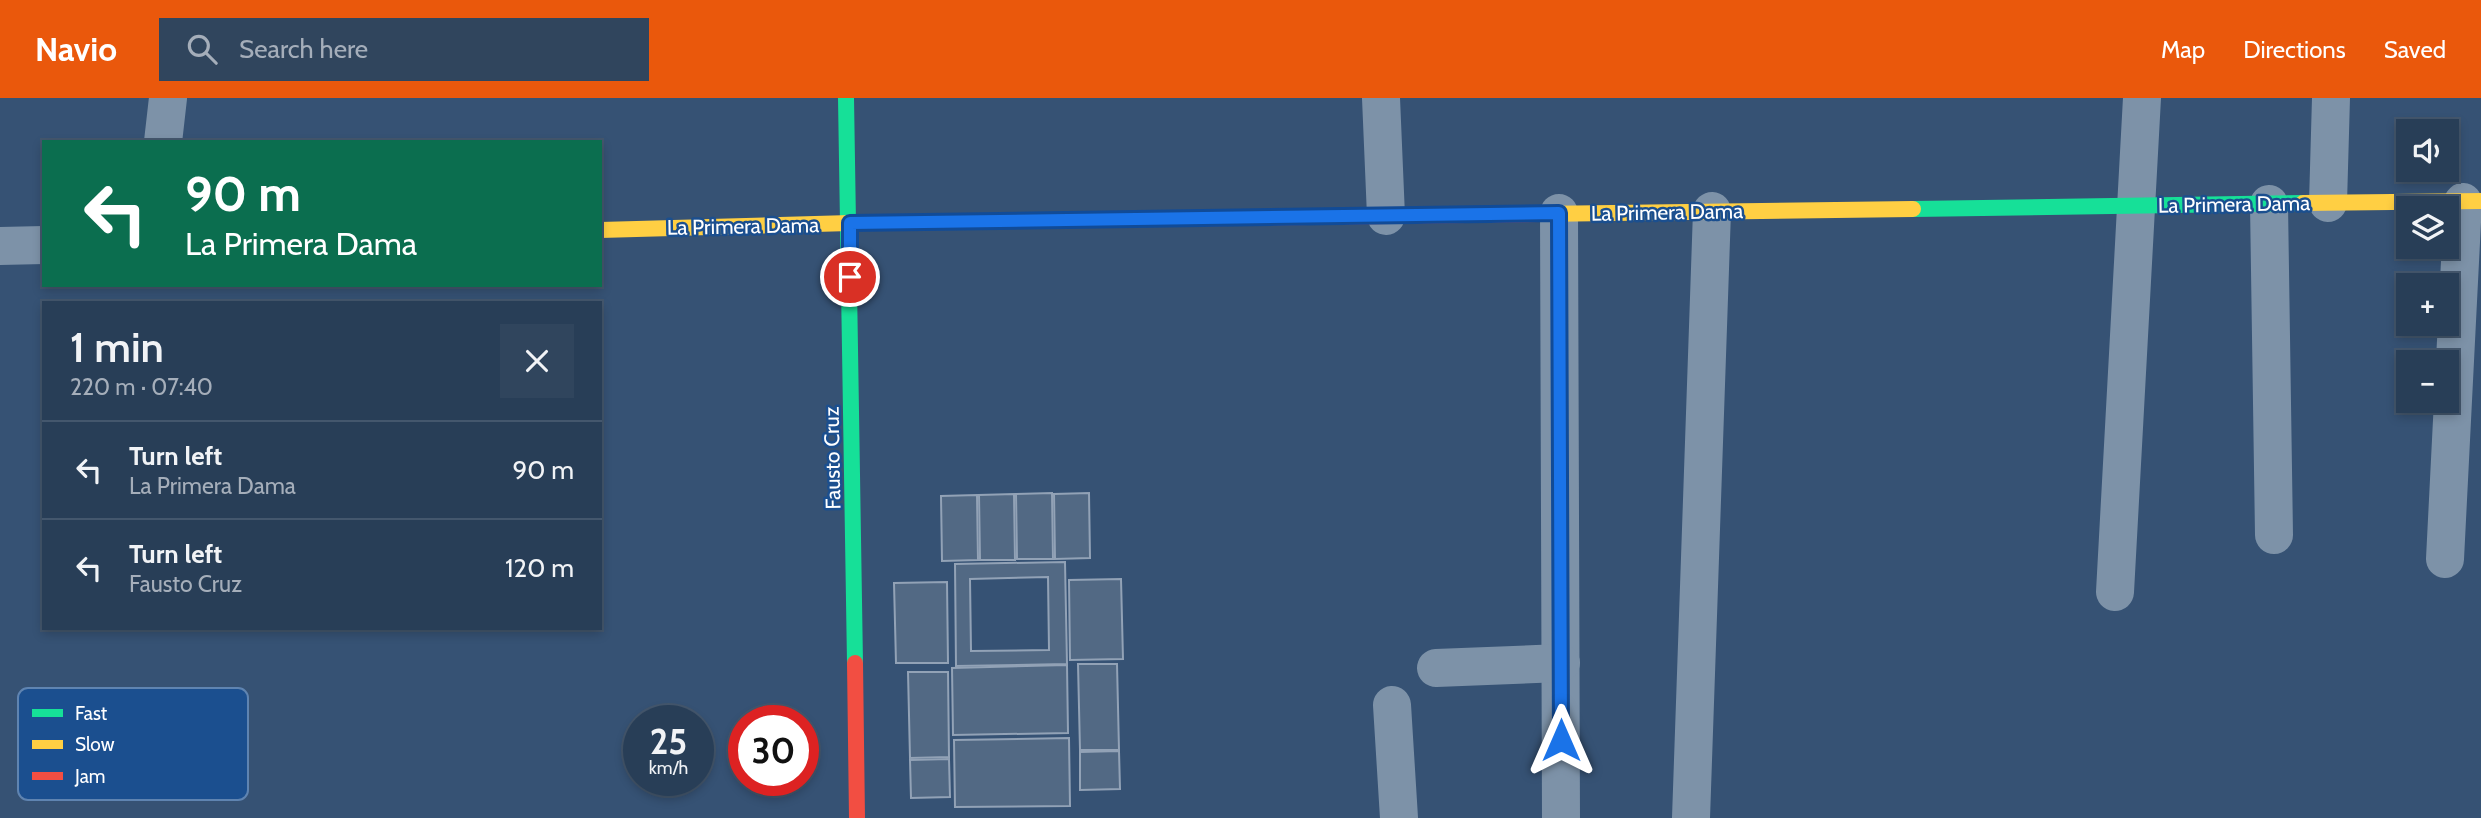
<!DOCTYPE html>
<html lang="en">
<head>
<meta charset="utf-8">
<style>
	:root { --surface:#283e57; --page:#30455d; --text:#f1f3f6; --muted:#a5aeba; --line:#44576d; --accent:#ea580c }
	body { margin:0; font-family:Cabin,sans-serif; background:var(--page); color:var(--text); height:100vh; display:flex; flex-direction:column; font-size:26px; white-space:nowrap }
	* { box-sizing:border-box; margin:0 }
	p { font-size:23px; color:var(--muted) }
	.icon { flex:none; width:38px; height:38px; fill:none; stroke:currentColor; stroke-width:2; stroke-linecap:round; stroke-linejoin:round }
	.map { position:relative; flex:1; overflow:hidden }
	.side { position:absolute; left:42px; top:203px; width:560px; height:329px; display:flex; flex-direction:column; background:var(--surface); border-radius:0px; box-shadow:0 4px 10px #0003,0 0 0 2px var(--line) }
	.side>* { flex:none }
	.hud { position:absolute; left:42px; top:42px; width:560px; height:147px; border-radius:0px; box-shadow:0 4px 10px #0003,0 0 0 2px var(--line); background:#0b6e4f; color:#fff; overflow:hidden }
	.buttons { position:absolute; left:2396px; top:21px; display:grid; gap:14px }
	.buttons a { display:grid; place-items:center; width:63px; height:63px; border-radius:0px; background:var(--surface); box-shadow:0 4px 10px #0003,0 0 0 2px var(--line); font-size:35px }
	.speed { position:absolute; left:623px; top:607px; display:flex; gap:14px; font-size:35px; font-weight:700; text-align:center }
	.speed>* { display:grid; place-content:center; width:91px; height:91px; border-radius:50%; background:var(--surface); box-shadow:0 4px 10px #0003,0 0 0 2px var(--line); line-height:1 }
	.speed small { font-size:18px; font-weight:400 }
	.speed .limit { border:10px solid #d22; background:#fff; color:#111 }
	.pin { position:absolute; display:grid; place-items:center; width:60px; height:60px; color:#fff; margin:-30px; border:4px solid #fff; border-radius:50%; box-shadow:0 2px 7px #0007 }
	.me { position:absolute; width:77px; margin:-38px; rotate:0deg; stroke-linejoin:round; filter:drop-shadow(0 0 5px #0008) }
	.turn { display:flex; align-items:center; gap:24px; height:147px; padding:0 28px; font-size:32px }
	.turn .icon { width:91px; height:91px; stroke-width:2.5 }
	.turn b { display:block; font-size:49px; line-height:60px }
	.round { display:grid; place-items:center; flex:none; width:74px; height:74px; border-radius:0px; background:var(--page) }
	.summary { display:flex; align-items:center; justify-content:space-between; height:119px; padding:0 28px }
	h1 { font-size:42px; font-weight:600; line-height:52px }
	ul { padding:0; list-style:none }
	li { display:flex; align-items:center; gap:21px; height:98px; padding:0 28px; border-top:2px solid var(--line) }
	li div { flex:1 }
	li b { display:block; font-size:26px }
	li em { font-style:normal }
	header { display:flex; align-items:center; gap:42px; box-sizing:border-box; height:98px; padding:0 35px; background:var(--accent); color:#fff }
	header strong { font-size:33px }
	nav { display:flex; gap:38px; margin-inline-start:auto; font-size:24px }
	.search { width:490px; height:63px; background:var(--page); display:flex; align-items:center; gap:18px; box-sizing:border-box; padding:0 24px; border-radius:0px; color:var(--muted); font-size:26px }
	.map>svg:first-child { display:block }
	.building { fill:#526984; stroke:#92a2b6; stroke-width:2; fill-rule:evenodd }
	.lines { fill:none; stroke-linecap:round; stroke-linejoin:round }
	.street { stroke:#7d92a8; stroke-width:38 }
	.fast { stroke:#16e098; stroke-width:16 }
	.slow { stroke:#ffcf43; stroke-width:16 }
	.jam { stroke:#f24e42; stroke-width:16 }
	.route-casing { stroke:#114b97; stroke-width:18 }
	.route { stroke:#1a73e8; stroke-width:12 }
	.labels { text-anchor:middle; dominant-baseline:central; stroke-width:5; stroke-linejoin:round; paint-order:stroke }
	.street-label { font-size:21px; fill:#fff; stroke:#1b4f8f }
	.key { fill:#1b4f8f; stroke:#5f84b1; stroke-width:2 }
	.key-label { font-size:19px; fill:#fff }
</style>
</head>
<body>
<header>
<strong>Navio</strong>
<div class="search"><svg class="icon" aria-label="search" viewBox="0 0 24 24"><circle cx="10" cy="10" r="6"/><path d="M15 15l6 6"/></svg>Search here</div>
<nav><a>Map</a><a>Directions</a><a>Saved</a></nav>
</header>
<div class="map">
<svg width="2481" height="720" viewBox="0 0 2481 720">
	<rect width="100%" height="100%" fill="#365274"/>
	<g class="building">
		<path d="M 1052,395 L 1053,461 L 1017,461 L 1016,396 Z"/>
		<path d="M 1089,395 L 1090,460 L 1055,461 L 1054,396 Z"/>
		<path d="M 1014,396 L 1015,462 L 980,462 L 979,397 Z"/>
		<path d="M 977,397 L 978,462 L 942,463 L 941,398 Z"/>
		<path d="M 1065,464 L 1067,566 L 956,568 L 955,466 ZM 1048,479 L 1049,552 L 971,553 L 970,481 Z"/>
		<path d="M 1121,481 L 1123,561 L 1070,562 L 1069,482 Z"/>
		<path d="M 947,484 L 948,565 L 896,565 L 894,485 Z"/>
		<path d="M 1078,566 L 1117,566 L 1119,652 L 1080,652 Z"/>
		<path d="M 1067,567 L 1068,635 L 953,637 L 952,570 Z"/>
		<path d="M 908,574 L 948,574 L 949,659 L 910,660 Z"/>
		<path d="M 1069,640 L 1070,708 L 955,709 L 954,642 Z"/>
		<path d="M 1119,653 L 1120,691 L 1080,692 L 1080,654 Z"/>
		<path d="M 949,661 L 950,699 L 911,700 L 910,662 Z"/>
	</g>
	<g class="lines">
		<g class="street">
			<path d="M 1381,0 L 1386,118"/>
			<path d="M 163,44 L 168,0"/>
			<path d="M 2328,105 L 2331,0"/>
			<path d="M 2269,106 L 2274,437"/>
			<path d="M 1559,115 L 1561,720"/>
			<path d="M 0,148 L 44,147"/>
			<path d="M 2445,461 L 2463,104"/>
			<path d="M 2115,494 L 2142,0"/>
			<path d="M 1436,570 L 1561,565"/>
			<path d="M 1392,607 L 1399,720"/>
			<path d="M 1691,720 L 1712,113"/>
		</g>
		<g class="fast">
			<path d="M 846,0 L 855,565"/>
			<path d="M 1913,111 L 2303,105"/>
		</g>
		<g class="slow">
			<path d="M 2303,105 L 2481,103"/>
			<path d="M 1538,116 L 1913,111"/>
			<path d="M 600,132 L 850,125 L 1145,121"/>
		</g>
		<g class="jam">
			<path d="M 1145,121 L 1538,116"/>
			<path d="M 855,565 L 857,720"/>
		</g>
	</g>
	<g class="lines">
		<g class="route-casing">
			<path id="route" d="M 850,179 L 850,125 L 1559,115 L 1561,642"/>
		</g>
		<use href="#route" class="route"/>
	</g>
	<g class="labels">
		<g class="street-label">
			<text transform="translate(2234 106) rotate(-1)">La Primera Dama</text>
			<text transform="translate(1667 114) rotate(-1)">La Primera Dama</text>
			<text transform="translate(743 128) rotate(-1)">La Primera Dama</text>
			<text transform="translate(832 360) rotate(-91)">Fausto Cruz</text>
		</g>
	</g>
	<rect x="18" y="590" width="230" height="112" rx="10" class="key"/>
	<rect x="32" y="611" width="31" height="8" fill="#16e098"/>
	<rect x="32" y="642" width="31" height="9" fill="#ffcf43"/>
	<rect x="32" y="674" width="31" height="8" fill="#f24e42"/>
	<g class="key-label">
		<text x="75" y="622">Fast</text>
		<text x="75" y="653">Slow</text>
		<text x="75" y="685">Jam</text>
	</g>
</svg>
<div class="buttons">
<a><svg class="icon" aria-label="sound" viewBox="0 0 24 24"><path d="M4 9h4l5-4v14l-5-4H4zM17 9q2 3 0 6"/></svg></a>
<a><svg class="icon" aria-label="layers" viewBox="0 0 24 24"><path d="M12 4l9 5-9 5-9-5zM3 14l9 5 9-5"/></svg></a>
<a>+</a>
<a>−</a>
</div>
<div class="speed"><div>25<small>km/h</small></div><div class="limit">30</div></div>
<div class="pin" style="left:850px;top:179px;background:#d93025"><svg class="icon" aria-label="arrive" viewBox="0 0 24 24"><path d="M6 21V4h12l-3 4 3 4H6"/></svg></div>
<svg class="me" style="left:1561px;top:642px" viewBox="-20 -20 40 40"><path d="M0-17L14 15 0 8-14 15z" fill="#1a73e8" stroke="#fff" stroke-width="4"/></svg>
<div class="hud">
<div class="turn"><svg class="icon" aria-label="left" viewBox="0 0 24 24"><path d="M17 20v-9H6M10 6l-5 5 5 5"/></svg><div><b>90 m</b>La Primera Dama</div></div>
</div>
<section class="side">
<div class="summary"><div><h1>1 min</h1><p>220 m · 07:40</p></div><a class="round"><svg class="icon" aria-label="close" viewBox="0 0 24 24"><path d="M6 6l12 12M18 6L6 18"/></svg></a></div>
<ul>
<li><svg class="icon" aria-label="left" viewBox="0 0 24 24"><path d="M17 20v-9H6M10 6l-5 5 5 5"/></svg><div><b>Turn left</b><p>La Primera Dama</p></div><em>90 m</em></li>
<li><svg class="icon" aria-label="left" viewBox="0 0 24 24"><path d="M17 20v-9H6M10 6l-5 5 5 5"/></svg><div><b>Turn left</b><p>Fausto Cruz</p></div><em>120 m</em></li>
</ul>
</section>
</div>
</body>
</html>
